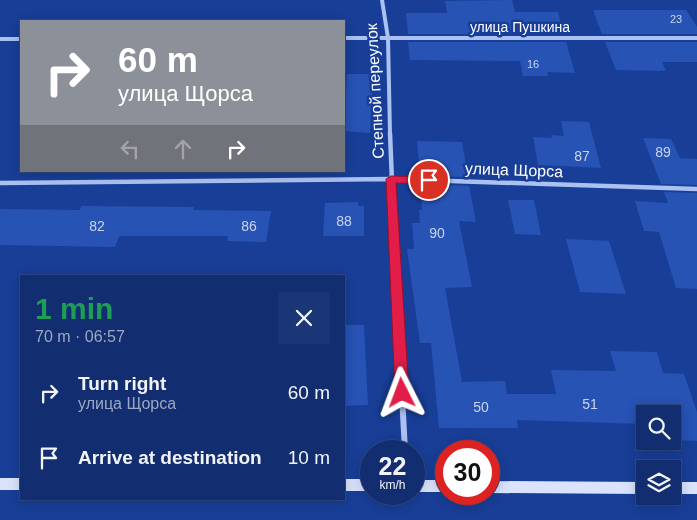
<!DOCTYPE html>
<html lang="en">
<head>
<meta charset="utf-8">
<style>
	:root { --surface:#122e71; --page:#1b3676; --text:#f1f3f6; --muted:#9ca8c3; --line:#314a84 }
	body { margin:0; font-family:Arial,sans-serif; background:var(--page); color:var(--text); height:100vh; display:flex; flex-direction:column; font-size:19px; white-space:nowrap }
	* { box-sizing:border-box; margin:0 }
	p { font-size:16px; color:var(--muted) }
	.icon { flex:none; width:28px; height:28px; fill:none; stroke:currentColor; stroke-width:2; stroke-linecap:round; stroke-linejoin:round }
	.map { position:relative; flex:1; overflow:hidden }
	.side { position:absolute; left:20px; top:275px; width:325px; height:225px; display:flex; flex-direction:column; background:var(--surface); border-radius:0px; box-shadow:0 2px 12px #0003,0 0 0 1px var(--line) }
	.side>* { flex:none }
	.banner { position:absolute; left:20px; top:20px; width:325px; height:152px; border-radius:0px; box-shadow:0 2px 12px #0003,0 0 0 1px var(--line); background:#8c9099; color:#fff; overflow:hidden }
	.buttons { position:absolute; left:636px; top:405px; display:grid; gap:10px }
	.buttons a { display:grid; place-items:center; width:45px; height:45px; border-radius:0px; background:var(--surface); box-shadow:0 2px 12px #0003,0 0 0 1px var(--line); font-size:25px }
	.speed { position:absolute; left:360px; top:440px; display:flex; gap:10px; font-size:25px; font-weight:700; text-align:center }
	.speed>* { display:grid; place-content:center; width:65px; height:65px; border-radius:50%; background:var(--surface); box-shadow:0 2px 12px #0003,0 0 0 1px var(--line); line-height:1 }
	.speed small { font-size:12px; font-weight:400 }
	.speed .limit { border:8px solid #d22; background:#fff; color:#111 }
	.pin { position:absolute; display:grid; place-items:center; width:42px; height:42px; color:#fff; margin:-21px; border:2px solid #fff; border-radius:50%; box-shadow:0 1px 5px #0007 }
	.me { position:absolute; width:55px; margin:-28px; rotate:357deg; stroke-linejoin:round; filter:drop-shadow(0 0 4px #0008) }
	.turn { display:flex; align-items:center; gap:18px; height:105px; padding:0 15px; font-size:22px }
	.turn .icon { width:65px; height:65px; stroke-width:2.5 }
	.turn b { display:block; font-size:35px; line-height:42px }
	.lanes { display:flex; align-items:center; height:48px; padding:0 15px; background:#0003; justify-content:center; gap:25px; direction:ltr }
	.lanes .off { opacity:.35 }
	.round { display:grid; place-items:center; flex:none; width:52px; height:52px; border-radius:0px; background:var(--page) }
	.overview { display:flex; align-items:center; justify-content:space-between; height:85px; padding:0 15px }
	h1 { font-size:30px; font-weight:700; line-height:38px; color:#1e9e55 }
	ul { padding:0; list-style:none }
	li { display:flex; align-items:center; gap:15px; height:65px; padding:0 15px }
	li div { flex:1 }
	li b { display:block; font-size:19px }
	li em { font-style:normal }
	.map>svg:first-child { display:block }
	.building { fill:#2753b5 }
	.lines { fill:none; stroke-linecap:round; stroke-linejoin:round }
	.street-far2 { stroke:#abc1f1; stroke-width:4 }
	.street-far1 { stroke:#abc1f1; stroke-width:4.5 }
	.street { stroke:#abc1f1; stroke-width:6 }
	.secondary { fill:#d9e3fc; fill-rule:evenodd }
	.route { fill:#e11d48; stroke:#92132f }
	.labels { text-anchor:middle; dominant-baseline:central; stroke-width:5; stroke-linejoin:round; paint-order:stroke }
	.far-number-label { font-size:11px; fill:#c9d4ec }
	.far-street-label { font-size:14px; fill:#fff; stroke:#183e97 }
	.number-label { font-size:14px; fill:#c9d4ec }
	.street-label { font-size:16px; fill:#fff; stroke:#183e97 }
</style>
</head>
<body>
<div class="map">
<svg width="697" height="520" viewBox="0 0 697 520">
	<rect width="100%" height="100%" fill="#183e97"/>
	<g class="building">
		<path d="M 512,0 L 515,12 L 558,12 L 564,34 L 408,34 L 406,13 L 447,13 L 445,1 Z"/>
		<path d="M 593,10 L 686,10 L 697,27 L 697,34 L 602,34 Z"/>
		<path d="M 408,42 L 566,42 L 575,73 L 547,72 L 548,76 L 523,76 L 520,61 L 410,60 Z"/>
		<path d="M 605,42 L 697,42 L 697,62 L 662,62 L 666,71 L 616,70 Z"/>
		<path d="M 347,74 L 373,74 L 370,133 L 344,131 Z"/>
		<path d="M 561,121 L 589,122 L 601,168 L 538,165 L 533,137 L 552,138 L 551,135 L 564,136 Z"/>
		<path d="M 643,138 L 671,139 L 680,158 L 697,159 L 697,185 L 661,184 Z"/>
		<path d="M 417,141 L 462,142 L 468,177 L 420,176 Z"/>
		<path d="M 420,184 L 469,186 L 476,222 L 459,221 L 472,287 L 445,288 L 462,382 L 505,381 L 507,394 L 556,394 L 551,370 L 616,371 L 610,351 L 657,352 L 663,373 L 684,374 L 697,412 L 697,441 L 672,440 L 672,414 L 645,414 L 645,424 L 517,420 L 518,428 L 439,428 L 431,343 L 420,343 L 407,249 L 414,249 L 412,223 L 420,223 L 419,210 L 422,210 Z"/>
		<path d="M 664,192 L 697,193 L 697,289 L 676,288 L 659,232 L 644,231 L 635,201 L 668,203 Z"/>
		<path d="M 508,200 L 534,200 L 541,235 L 515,234 Z"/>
		<path d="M 358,202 L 358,206 L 364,206 L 364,236 L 323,236 L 325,203 Z"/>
		<path d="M 81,206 L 194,207 L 193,210 L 271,211 L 266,242 L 227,241 L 228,236 L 119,236 L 115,247 L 0,245 L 0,209 L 80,210 Z"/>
		<path d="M 566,239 L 609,241 L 626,294 L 580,292 Z"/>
		<path d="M 344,325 L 364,325 L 368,405 L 344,406 Z"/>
	</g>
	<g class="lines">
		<g class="street-far2">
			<path d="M 382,0 L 388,38 L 390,134"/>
			<path d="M 344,38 L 697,38"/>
			<path d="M 0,39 L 21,39"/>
		</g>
		<g class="street-far1">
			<path d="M 390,133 L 397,304"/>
			<path d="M 0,183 L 391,179 L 697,189"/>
		</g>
		<path class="street" d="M 397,303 L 405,451"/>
		<g class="secondary">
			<rect x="0" y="478" width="21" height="12"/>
			<rect x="344" y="479" width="27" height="12"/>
			<rect x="414" y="480" width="32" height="12"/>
			<path d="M 489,481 L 645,482 L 645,494 L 489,493 Z"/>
			<rect x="672" y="482" width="25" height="12"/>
		</g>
	</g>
	<path class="route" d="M 391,176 L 429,177 L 434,180 L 429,184 L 396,183 L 409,393 L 407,397 L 402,399 L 397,397 L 395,393 L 386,179 Z"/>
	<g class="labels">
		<g class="far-number-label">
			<text x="676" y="19">23</text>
			<text x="533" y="64">16</text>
		</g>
		<g class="far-street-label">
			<text x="520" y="27">улица Пушкина</text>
		</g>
		<g class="number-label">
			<text x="663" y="152">89</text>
			<text x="582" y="156">87</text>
			<text x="344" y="221">88</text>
			<text x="97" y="226">82</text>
			<text x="249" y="226">86</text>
			<text x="437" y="233">90</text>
			<text x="590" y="404">51</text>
			<text x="481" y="407">50</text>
		</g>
		<g class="street-label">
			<text transform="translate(375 91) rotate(-93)">Степной переулок</text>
			<text transform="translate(514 170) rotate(2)">улица Щорса</text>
		</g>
	</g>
</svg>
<div class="buttons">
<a><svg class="icon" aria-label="search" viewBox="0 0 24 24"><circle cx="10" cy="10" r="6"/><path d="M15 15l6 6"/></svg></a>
<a><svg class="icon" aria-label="layers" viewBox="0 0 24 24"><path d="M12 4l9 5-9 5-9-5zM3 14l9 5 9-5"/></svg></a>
</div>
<div class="speed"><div>22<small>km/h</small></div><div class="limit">30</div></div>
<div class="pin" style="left:429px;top:180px;background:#d93025"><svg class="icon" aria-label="arrive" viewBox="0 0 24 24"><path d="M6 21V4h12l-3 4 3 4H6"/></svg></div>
<svg class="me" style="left:402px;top:393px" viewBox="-20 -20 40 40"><path d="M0-17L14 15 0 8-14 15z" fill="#e11d48" stroke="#fff" stroke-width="4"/></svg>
<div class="banner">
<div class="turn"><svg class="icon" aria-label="right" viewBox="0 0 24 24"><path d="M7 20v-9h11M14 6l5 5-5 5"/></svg><div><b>60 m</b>улица Щорса</div></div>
<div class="lanes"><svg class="icon off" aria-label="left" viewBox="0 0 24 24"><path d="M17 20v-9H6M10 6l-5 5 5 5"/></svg><svg class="icon off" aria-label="ahead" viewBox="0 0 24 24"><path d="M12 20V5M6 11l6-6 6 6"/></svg><svg class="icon" aria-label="right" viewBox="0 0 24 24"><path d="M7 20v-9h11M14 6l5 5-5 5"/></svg></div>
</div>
<section class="side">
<div class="overview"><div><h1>1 min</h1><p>70 m · 06:57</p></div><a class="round"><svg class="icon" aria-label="close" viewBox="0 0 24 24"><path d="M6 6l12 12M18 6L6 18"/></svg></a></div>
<ul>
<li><svg class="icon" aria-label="right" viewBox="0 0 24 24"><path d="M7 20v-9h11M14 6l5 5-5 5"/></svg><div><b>Turn right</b><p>улица Щорса</p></div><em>60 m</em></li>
<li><svg class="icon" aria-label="arrive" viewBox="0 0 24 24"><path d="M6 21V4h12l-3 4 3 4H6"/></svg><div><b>Arrive at destination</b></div><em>10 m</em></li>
</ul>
</section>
</div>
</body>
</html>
